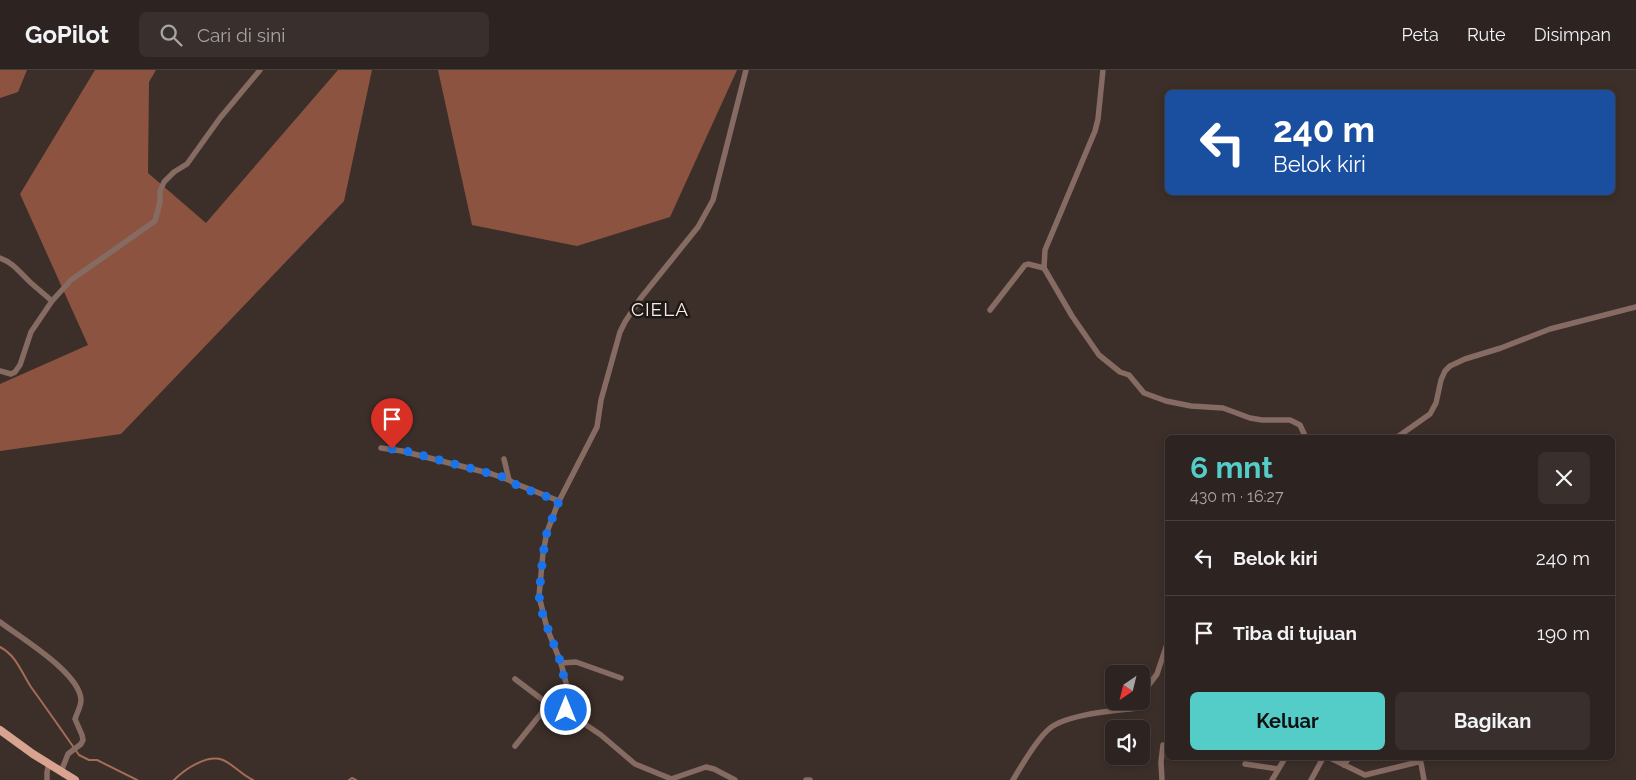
<!DOCTYPE html>
<html lang="id">
<head>
<meta charset="utf-8">
<style>
	:root { --surface:#2d2320; --page:#392f2d; --text:#f1f3f6; --muted:#a7a4a5; --line:#48403e; --accent:#54cdc8 }
	body { margin:0; font-family:Raleway,sans-serif; background:var(--page); color:var(--text); height:100vh; display:flex; flex-direction:column; font-size:19px; white-space:nowrap }
	* { box-sizing:border-box; margin:0 }
	p { font-size:16px; color:var(--muted) }
	.icon { flex:none; width:28px; height:28px; fill:none; stroke:currentColor; stroke-width:2; stroke-linecap:round; stroke-linejoin:round }
	.map { position:relative; flex:1; overflow:hidden }
	.panel { position:absolute; left:1165px; top:365px; width:450px; height:325px; display:flex; flex-direction:column; background:var(--surface); border-radius:8px; box-shadow:0 2px 8px #0003,0 0 0 1px var(--line) }
	.panel>* { flex:none }
	.hud { position:absolute; left:1165px; top:20px; width:450px; height:105px; border-radius:8px; box-shadow:0 2px 8px #0003,0 0 0 1px var(--line); background:#1a4fa0; color:#fff; overflow:hidden }
	.needle { width:32px; rotate:215deg }
	.buttons { position:absolute; left:1105px; top:595px; display:grid; gap:10px }
	.buttons a { display:grid; place-items:center; width:45px; height:45px; border-radius:8px; background:var(--surface); box-shadow:0 2px 8px #0003,0 0 0 1px var(--line); font-size:25px }
	.pin { position:absolute; display:grid; place-items:center; width:42px; height:42px; color:#fff; margin:-51px -21px; border-radius:50% 50% 50% 0; rotate:-45deg; box-shadow:0 0 5px #0007 }
	.pin .icon { rotate:45deg }
	.me { position:absolute; width:55px; margin:-28px; rotate:0deg; stroke-linejoin:round; filter:drop-shadow(0 0 4px #0008) }
	.turn { display:flex; align-items:center; gap:18px; height:105px; padding:0 25px; font-size:22px }
	.turn .icon { width:65px; height:65px; stroke-width:2.5 }
	.turn b { display:block; font-size:35px; line-height:42px }
	.round { display:grid; place-items:center; flex:none; width:52px; height:52px; border-radius:8px; background:var(--page) }
	.summary { display:flex; align-items:center; justify-content:space-between; height:85px; padding:0 25px }
	h1 { font-size:30px; font-weight:700; line-height:38px; color:var(--accent) }
	.action { display:flex; gap:10px; margin-top:auto; padding:10px 25px }
	.action a { flex:1; height:58px; border-radius:8px; background:var(--accent); color:#111; font-size:20px; font-weight:700; line-height:58px; text-align:center }
	.action a+a { background:var(--page); color:var(--text) }
	ul { padding:0; list-style:none }
	li { display:flex; align-items:center; gap:15px; height:75px; padding:0 25px; border-top:1px solid var(--line) }
	li div { flex:1 }
	li b { display:block; font-size:19px }
	li em { font-style:normal }
	header { display:flex; align-items:center; gap:30px; box-sizing:border-box; height:70px; padding:0 25px; background:var(--surface); border-bottom:1px solid var(--line) }
	header strong { font-size:24px }
	nav { display:flex; gap:28px; margin-inline-start:auto; font-size:18px }
	.search { width:350px; height:45px; background:var(--page); display:flex; align-items:center; gap:12px; box-sizing:border-box; padding:0 18px; border-radius:8px; color:var(--muted); font-size:19px }
	.map>svg:first-child { display:block }
	.forest { fill:#8c5440 }
	.lines { fill:none; stroke-linecap:round; stroke-linejoin:round }
	.stream { stroke:#a66c56; stroke-width:2 }
	.minor { stroke:#866b62; stroke-width:5.5 }
	.major { stroke:#d8a38f; stroke-width:8 }
	.route { stroke:#1a73e8; stroke-width:9; stroke-dasharray:0 16.2 }
	.labels { text-anchor:middle; dominant-baseline:central; stroke-width:5; stroke-linejoin:round; paint-order:stroke }
	.quarter-label { font-size:19px; letter-spacing:1px; fill:#f5ece9; stroke:#1f1916 }
</style>
</head>
<body>
<header>
<strong>GoPilot</strong>
<div class="search"><svg class="icon" aria-label="search" viewBox="0 0 24 24"><circle cx="10" cy="10" r="6"/><path d="M15 15l6 6"/></svg>Cari di sini</div>
<nav><a>Peta</a><a>Rute</a><a>Disimpan</a></nav>
</header>
<div class="map">
<svg width="1636" height="710" viewBox="0 0 1636 710">
	<rect width="100%" height="100%" fill="#3c2f2a"/>
	<g class="forest">
		<path d="M 0,0 L 27,0 L 18,22 L 0,28 Z"/>
		<path d="M 95,0 L 156,0 L 149,12 L 148,103 L 206,153 L 338,0 L 372,0 L 344,131 L 121,364 L 0,381 L 0,314 L 88,275 L 20,124 Z"/>
		<path d="M 438,0 L 737,0 L 670,147 L 577,176 L 472,155 Z"/>
	</g>
	<g class="lines">
		<g class="stream">
			<path d="M 0,577 C 17,586 21,602 31,617 C 47,639 63,662 79,685 L 89,690 L 97,690 L 137,710"/>
			<path d="M 174,710 C 185,699 207,684 223,690 C 234,695 242,705 253,710"/>
			<path d="M 349,710 L 352,708 L 356,710"/>
		</g>
		<g class="minor">
			<path d="M 1103,0 L 1098,49 L 1095,61 L 1045,180 L 1044,198 L 1072,246 L 1099,285 L 1120,302 L 1129,305 L 1144,323 L 1166,331 L 1191,336 L 1223,338 L 1250,348 L 1262,350 L 1290,350 L 1300,355 L 1306,368"/>
			<path d="M 0,188 C 14,193 20,203 31,213 C 38,219 45,225 52,231"/>
			<path d="M 990,240 L 1025,195 L 1028,194 L 1044,198"/>
			<path d="M 0,301 L 11,304 L 15,302 L 20,295 L 31,262 L 52,231 L 71,210 L 155,151 L 160,132 L 160,121 L 164,112 L 174,102 L 187,94 L 220,48 L 260,0"/>
			<path d="M 1396,368 L 1430,344 L 1436,333 L 1441,310 L 1445,301 L 1450,296 L 1465,289 L 1501,278 L 1550,259 L 1636,237"/>
			<path d="M 381,378 L 402,381 L 492,404 L 509,410"/>
			<path d="M 504,389 L 509,410 L 514,413 L 559,431"/>
			<path d="M 0,552 C 21,568 80,603 81,630 C 81,636 77,643 75,649 L 82,665 L 83,670 L 81,674 L 68,684 L 61,702"/>
			<path d="M 561,593 L 576,592 L 621,608"/>
			<path d="M 515,609 L 556,640 L 567,642"/>
			<path d="M 515,676 L 548,635"/>
			<path d="M 1330,688 L 1365,705 L 1418,692 L 1421,693 L 1424,710"/>
			<path d="M 1245,694 L 1278,699"/>
			<path d="M 1344,695 L 1349,688"/>
			<path d="M 671,709 L 706,697 L 714,699 L 735,710"/>
			<path d="M 47,710 L 47,702 L 49,694"/>
			<path d="M 674,710 L 635,694 L 601,665 L 567,642 L 566,637 L 567,623 L 566,613 L 561,593 L 547,558 L 539,526 L 543,483 L 547,462 L 558,433 L 597,357 L 601,330 L 620,262 L 625,252 L 640,229 L 698,157 L 713,130 L 746,0"/>
			<path d="M 806,710 L 810,710"/>
			<path d="M 1013,710 C 1022,695 1036,670 1049,659 C 1066,644 1114,641 1138,638 L 1143,633 L 1148,616 L 1157,604 L 1168,571"/>
			<path d="M 1162,710 L 1161,692 L 1163,675"/>
			<path d="M 1272,710 L 1285,688"/>
			<path d="M 1311,710 L 1323,688"/>
		</g>
		<path class="major" d="M 0,660 L 33,684 L 75,710"/>
	</g>
	<g class="lines">
		<path class="route" d="M 392,379 L 402,380 L 503,407 L 520,417 L 559,431 L 547,462 L 543,484 L 539,526 L 543,546 L 561,593 L 567,623 L 566,640"/>
	</g>
	<g class="labels">
		<g class="quarter-label">
			<text x="660" y="239">CIELA</text>
		</g>
	</g>
</svg>
<div class="buttons">
<a><svg class="needle" viewBox="-14 -14 28 28"><path d="M0-13l5 13h-10z" fill="#e53935"/><path d="M0 13l5-13h-10z" fill="#a7a4a5"/></svg></a>
<a><svg class="icon" aria-label="sound" viewBox="0 0 24 24"><path d="M4 9h4l5-4v14l-5-4H4zM17 9q2 3 0 6"/></svg></a>
</div>
<div class="pin" style="left:392px;top:379px;background:#d93025"><svg class="icon" aria-label="arrive" viewBox="0 0 24 24"><path d="M6 21V4h12l-3 4 3 4H6"/></svg></div>
<svg class="me" style="left:566px;top:640px" viewBox="-20 -20 40 40"><circle r="17" fill="#1a73e8" stroke="#fff" stroke-width="3"/><path d="M0-11L8 9 0 5-8 9z" fill="#fff"/></svg>
<div class="hud">
<div class="turn"><svg class="icon" aria-label="left" viewBox="0 0 24 24"><path d="M17 20v-9H6M10 6l-5 5 5 5"/></svg><div><b>240 m</b>Belok kiri</div></div>
</div>
<section class="panel">
<div class="summary"><div><h1>6 mnt</h1><p>430 m · 16:27</p></div><a class="round"><svg class="icon" aria-label="close" viewBox="0 0 24 24"><path d="M6 6l12 12M18 6L6 18"/></svg></a></div>
<ul>
<li><svg class="icon" aria-label="left" viewBox="0 0 24 24"><path d="M17 20v-9H6M10 6l-5 5 5 5"/></svg><div><b>Belok kiri</b></div><em>240 m</em></li>
<li><svg class="icon" aria-label="arrive" viewBox="0 0 24 24"><path d="M6 21V4h12l-3 4 3 4H6"/></svg><div><b>Tiba di tujuan</b></div><em>190 m</em></li>
</ul>
<div class="action"><a>Keluar</a><a>Bagikan</a></div>
</section>
</div>
</body>
</html>
